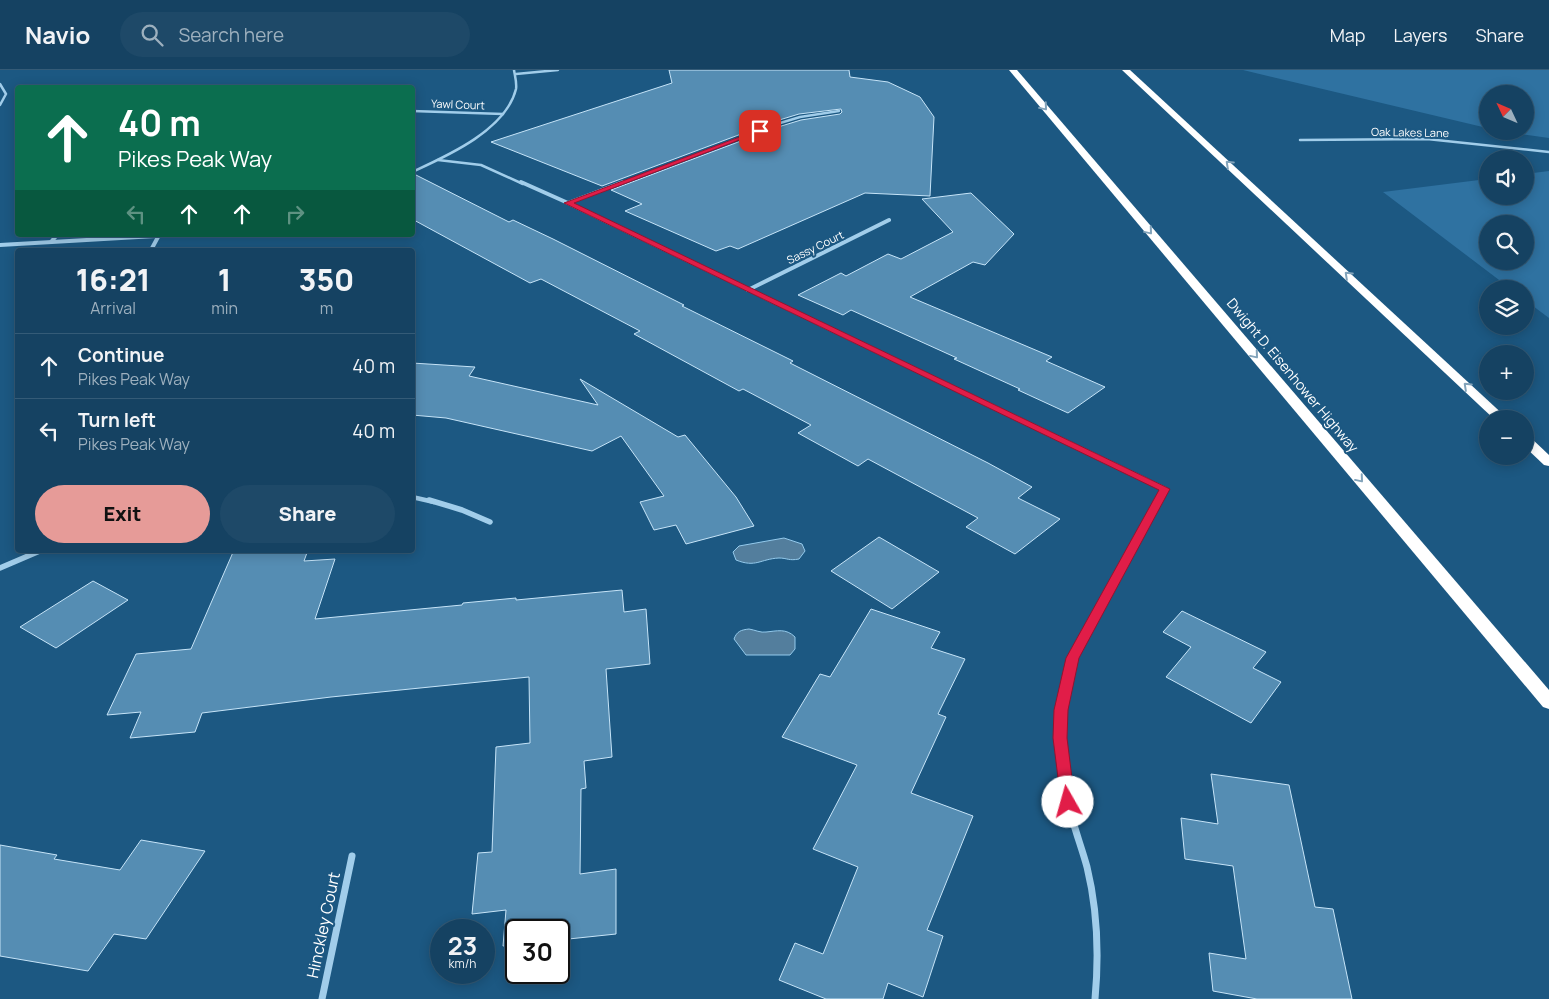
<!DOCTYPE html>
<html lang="en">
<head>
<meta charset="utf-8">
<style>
	:root { --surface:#154262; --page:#1e4968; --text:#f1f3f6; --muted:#9db0be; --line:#345b77; --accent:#e69b98 }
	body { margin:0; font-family:Manrope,sans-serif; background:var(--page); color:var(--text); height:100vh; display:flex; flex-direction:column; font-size:19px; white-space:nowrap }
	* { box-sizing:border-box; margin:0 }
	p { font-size:16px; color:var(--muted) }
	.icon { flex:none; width:28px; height:28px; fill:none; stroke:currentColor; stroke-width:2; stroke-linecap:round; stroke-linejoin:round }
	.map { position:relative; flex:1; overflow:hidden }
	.details { position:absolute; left:15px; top:178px; width:400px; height:305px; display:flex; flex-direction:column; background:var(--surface); border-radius:5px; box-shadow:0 2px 12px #0003,0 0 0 1px var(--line) }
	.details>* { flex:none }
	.banner { position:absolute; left:15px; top:15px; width:400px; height:152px; border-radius:5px; box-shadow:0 2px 12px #0003,0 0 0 1px var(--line); background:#0b6e4f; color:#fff; overflow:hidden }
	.needle { width:32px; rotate:314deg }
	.controls { position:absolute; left:1479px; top:15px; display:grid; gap:10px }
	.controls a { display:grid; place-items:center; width:55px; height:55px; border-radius:50%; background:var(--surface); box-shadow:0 2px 12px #0003,0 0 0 1px var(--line); font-size:25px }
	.speed { position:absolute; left:430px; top:849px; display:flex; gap:10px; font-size:25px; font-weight:700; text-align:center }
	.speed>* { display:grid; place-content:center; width:65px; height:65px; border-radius:50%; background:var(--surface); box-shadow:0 2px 12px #0003,0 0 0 1px var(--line); line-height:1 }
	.speed small { font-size:12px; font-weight:400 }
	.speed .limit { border:2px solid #111; border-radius:8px; background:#fff; color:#111 }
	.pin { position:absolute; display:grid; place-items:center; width:42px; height:42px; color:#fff; margin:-21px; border-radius:10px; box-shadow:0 2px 8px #0006 }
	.me { position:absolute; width:55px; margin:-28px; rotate:353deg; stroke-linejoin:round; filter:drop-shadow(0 0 4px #0008) }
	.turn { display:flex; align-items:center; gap:18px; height:105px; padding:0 20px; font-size:22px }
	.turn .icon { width:65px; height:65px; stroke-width:2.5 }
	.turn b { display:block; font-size:35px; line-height:42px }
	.lanes { display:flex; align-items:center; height:48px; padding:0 20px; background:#0003; justify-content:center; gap:25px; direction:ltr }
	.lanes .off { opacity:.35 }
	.eta { display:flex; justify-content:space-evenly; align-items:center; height:85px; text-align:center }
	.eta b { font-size:30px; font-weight:800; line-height:35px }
	.button { display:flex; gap:10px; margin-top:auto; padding:10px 20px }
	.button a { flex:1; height:58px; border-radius:30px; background:var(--accent); color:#111; font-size:20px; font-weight:800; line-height:58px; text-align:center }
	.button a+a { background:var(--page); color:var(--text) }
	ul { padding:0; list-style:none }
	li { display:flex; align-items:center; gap:15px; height:65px; padding:0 20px; border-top:1px solid var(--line) }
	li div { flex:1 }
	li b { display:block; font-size:19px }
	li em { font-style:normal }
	header { display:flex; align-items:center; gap:30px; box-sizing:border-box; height:70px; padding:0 25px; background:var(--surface); border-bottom:1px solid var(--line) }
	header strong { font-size:24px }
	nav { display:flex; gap:28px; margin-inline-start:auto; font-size:18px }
	.search { width:350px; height:45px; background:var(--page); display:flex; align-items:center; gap:12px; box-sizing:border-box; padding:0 18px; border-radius:28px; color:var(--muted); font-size:19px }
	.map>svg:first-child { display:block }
	.green { fill:#2f72a1; fill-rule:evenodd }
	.water { fill:#537e9d; stroke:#94caec }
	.building { fill:#558db3; stroke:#c6e4f8 }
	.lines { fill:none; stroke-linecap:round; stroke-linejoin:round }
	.minor-far4 { stroke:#a1cdea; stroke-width:2.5 }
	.minor-far3 { stroke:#a1cdea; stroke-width:4 }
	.minor-far2 { stroke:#a1cdea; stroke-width:4.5 }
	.minor-far1 { stroke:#a1cdea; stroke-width:5.5 }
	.minor { stroke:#a1cdea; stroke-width:7 }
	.motorway { fill:#fff; fill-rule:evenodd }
	.oneway { stroke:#82a3ba }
	.route { fill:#e11d48; stroke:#92132f }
	.labels { text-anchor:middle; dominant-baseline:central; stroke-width:4; stroke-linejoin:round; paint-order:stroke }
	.far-street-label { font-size:11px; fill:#fff; stroke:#1c5882 }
	.street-label { font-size:14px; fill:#fff; stroke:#1c5882 }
	.near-street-label { font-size:16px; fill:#fff; stroke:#1c5882 }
</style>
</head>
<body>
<header>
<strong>Navio</strong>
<div class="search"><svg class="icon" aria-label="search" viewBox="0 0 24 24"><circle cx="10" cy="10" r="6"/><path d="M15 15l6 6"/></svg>Search here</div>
<nav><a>Map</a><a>Layers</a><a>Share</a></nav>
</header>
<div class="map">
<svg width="1549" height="929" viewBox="0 0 1549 929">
	<rect width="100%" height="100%" fill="#1c5882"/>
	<g class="green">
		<path d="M 1243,0 L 1549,0 L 1549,68 L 1500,61 L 1525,61 L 1525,24 L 1488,24 L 1487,58 Z"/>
		<path d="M 1549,101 L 1549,248 L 1525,230 L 1525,219 L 1511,219 L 1383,122 L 1487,109 L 1488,126 L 1525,126 L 1525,104 ZM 1488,154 L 1525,154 L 1525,191 L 1488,191 Z"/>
	</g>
	<g class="water">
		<path d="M 784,468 L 802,474 L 805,481 L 799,489 C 789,491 787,488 779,488 C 760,489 756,498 736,490 L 733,482 L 739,476 Z"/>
		<path d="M 749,559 C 755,560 761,563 766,562 C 777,561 786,558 795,567 L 795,579 L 790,585 L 746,585 L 734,569 C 737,561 741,560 749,559 Z"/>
	</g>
	<g class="building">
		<path d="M 669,0 L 849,0 L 850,7 L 888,12 L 920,27 L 934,47 L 930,126 L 865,123 L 738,179 L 730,176 L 716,181 L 625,141 L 642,134 L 611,120 L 778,57 L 801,50 L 840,44 L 842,42 L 841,39 L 799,44 L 776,51 L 602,116 L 491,72 L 672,13 Z"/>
		<path d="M 414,104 L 509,152 L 513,150 L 553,169 L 684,235 L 682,236 L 793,291 L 790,293 L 988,393 L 1032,417 L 1018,428 L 1060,449 L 1015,484 L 966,457 L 978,448 L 868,389 L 858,396 L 798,363 L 811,355 L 743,319 L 739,321 L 634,264 L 640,261 L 541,209 L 530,213 L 412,149 L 412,105 Z"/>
		<path d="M 971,123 L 1014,164 L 985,195 L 973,192 L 910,227 L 1052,287 L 1046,291 L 1105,317 L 1068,343 L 1018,320 L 1020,319 L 954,289 L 957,288 L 851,240 L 843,245 L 798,225 L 841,203 L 846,206 L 888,184 L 901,189 L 953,162 L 922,129 Z"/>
		<path d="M 412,293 L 475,297 L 469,306 L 598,335 L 580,309 L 678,367 L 685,365 L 736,427 L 754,456 L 686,474 L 676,455 L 654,460 L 640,432 L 664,426 L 621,366 L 592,381 L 446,348 L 412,345 Z"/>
		<path d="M 879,467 L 939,502 L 892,539 L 831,501 Z"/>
		<path d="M 234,480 L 308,480 L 304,491 L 335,489 L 315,549 L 462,535 L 463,533 L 516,528 L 516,530 L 622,520 L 624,542 L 646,539 L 650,594 L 606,599 L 612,687 L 584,691 L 586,718 L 581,719 L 580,804 L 616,799 L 616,864 L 559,870 L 559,860 L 516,860 L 516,875 L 503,876 L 506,840 L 472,844 L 478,783 L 492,782 L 496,677 L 530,673 L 529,607 L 331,627 L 202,643 L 195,662 L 130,668 L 141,642 L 107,645 L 136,584 L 191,579 Z"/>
		<path d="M 93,511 L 128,530 L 56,578 L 20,557 Z"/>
		<path d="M 871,539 L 940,562 L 931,578 L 965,589 L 938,644 L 946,647 L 911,723 L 973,746 L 927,860 L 943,866 L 923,927 L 888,913 L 883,929 L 826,929 L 779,910 L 795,873 L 823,884 L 858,797 L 813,779 L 857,695 L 782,667 L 820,604 L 830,607 Z"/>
		<path d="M 1182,541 L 1266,582 L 1253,598 L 1281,612 L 1251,653 L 1166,607 L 1191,577 L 1163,562 Z"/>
		<path d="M 1211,704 L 1289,715 L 1315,837 L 1333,839 L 1352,929 L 1257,929 L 1213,921 L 1209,883 L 1246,889 L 1233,796 L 1185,789 L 1181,748 L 1218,754 Z"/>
		<path d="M 141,770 L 205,781 L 146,869 L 114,864 L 88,901 L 0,886 L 0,775 L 57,785 L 54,789 L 120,800 Z"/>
	</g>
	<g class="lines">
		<g class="minor-far4">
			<path d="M 516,4 L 558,0"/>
			<path d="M 0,14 L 6,24 L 0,35"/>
			<path d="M 412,41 L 503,44"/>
			<path d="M 1300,70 L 1427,69 L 1549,82"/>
			<path d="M 438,90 L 481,95 L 523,114"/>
			<path d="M 412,102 C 447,86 506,60 516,19 C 517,13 515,6 514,0"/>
			<path d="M 619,114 L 777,54 L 800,47 L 839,41"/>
		</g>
		<g class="minor-far3">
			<path d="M 521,112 L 568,133 L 822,255"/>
			<path d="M 568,133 L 623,112"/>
			<path d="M 51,172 L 57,165"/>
			<path d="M 0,175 L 173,165"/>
			<path d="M 151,180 L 158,167"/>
			<path d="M 748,220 L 889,150"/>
		</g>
		<g class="minor-far2">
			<path d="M 820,254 L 1165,419 L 1158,432"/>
			<path d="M 412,427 L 434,432"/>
		</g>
		<g class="minor-far1">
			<path d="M 429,430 L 462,440 L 490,452"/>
			<path d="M 0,498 L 42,480"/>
			<path d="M 1061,653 L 1061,640 L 1073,588 L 1159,430"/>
		</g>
		<g class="minor">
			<path d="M 1061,652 C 1060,678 1063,705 1068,731 C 1072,753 1081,775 1087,797 C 1097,838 1099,886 1095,929"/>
			<path d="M 322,929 L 352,786"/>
		</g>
		<g class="motorway">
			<path d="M 1009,0 L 1017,0 L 1549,620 L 1549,639 L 1543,637 Z"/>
			<path d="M 1122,0 L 1130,0 L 1508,349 L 1494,349 Z"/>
			<path d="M 1525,366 L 1530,367 L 1549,385 L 1549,396 L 1544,395 L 1525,377 Z"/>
		</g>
	</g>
	<defs><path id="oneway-chevron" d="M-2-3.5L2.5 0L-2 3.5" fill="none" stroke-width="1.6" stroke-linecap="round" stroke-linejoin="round" transform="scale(1.25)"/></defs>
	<g class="oneway">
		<use href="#oneway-chevron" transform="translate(1044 37) rotate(50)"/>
		<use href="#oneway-chevron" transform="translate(1229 94) rotate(-137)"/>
		<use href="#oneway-chevron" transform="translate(1149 161) rotate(50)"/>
		<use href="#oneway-chevron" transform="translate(1348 205) rotate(-137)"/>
		<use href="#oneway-chevron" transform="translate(1255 285) rotate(50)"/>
		<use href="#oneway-chevron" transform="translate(1467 316) rotate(-137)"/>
		<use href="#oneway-chevron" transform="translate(1360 409) rotate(50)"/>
	</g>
	<path class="route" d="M 758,60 L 763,61 L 574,133 L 1170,419 L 1079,588 L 1068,640 L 1067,668 L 1075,732 L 1073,736 L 1068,738 L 1063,736 L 1061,732 L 1053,668 L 1054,640 L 1066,588 L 1159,420 L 564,133 Z"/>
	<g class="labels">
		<g class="far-street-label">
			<text transform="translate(458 34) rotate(2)">Yawl Court</text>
			<text transform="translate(1410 62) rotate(1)">Oak Lakes Lane</text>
			<text transform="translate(815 177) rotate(-26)">Sassy Court</text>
		</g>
		<g class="street-label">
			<text transform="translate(1293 305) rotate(50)">Dwight D. Eisenhower Highway</text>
		</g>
		<g class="near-street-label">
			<text transform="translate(323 855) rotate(-78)">Hinckley Court</text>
		</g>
	</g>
</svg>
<div class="controls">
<a><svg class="needle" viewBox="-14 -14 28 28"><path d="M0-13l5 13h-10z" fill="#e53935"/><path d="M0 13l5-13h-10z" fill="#9db0be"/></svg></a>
<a><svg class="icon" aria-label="sound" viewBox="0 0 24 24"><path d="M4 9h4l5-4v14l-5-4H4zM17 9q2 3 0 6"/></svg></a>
<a><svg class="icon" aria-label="search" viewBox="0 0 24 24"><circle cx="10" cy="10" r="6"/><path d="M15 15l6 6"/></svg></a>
<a><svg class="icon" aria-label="layers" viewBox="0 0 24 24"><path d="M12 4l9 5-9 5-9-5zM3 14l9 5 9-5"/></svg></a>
<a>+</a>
<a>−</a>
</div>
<div class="speed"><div>23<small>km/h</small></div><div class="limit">30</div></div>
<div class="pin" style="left:760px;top:61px;background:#d93025"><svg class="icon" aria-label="arrive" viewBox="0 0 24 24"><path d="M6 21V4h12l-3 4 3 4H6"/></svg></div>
<svg class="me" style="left:1068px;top:732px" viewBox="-20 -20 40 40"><circle r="19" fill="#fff"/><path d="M0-13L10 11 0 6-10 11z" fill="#e11d48"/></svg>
<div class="banner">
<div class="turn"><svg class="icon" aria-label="ahead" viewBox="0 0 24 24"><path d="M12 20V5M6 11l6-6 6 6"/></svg><div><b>40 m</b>Pikes Peak Way</div></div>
<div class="lanes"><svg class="icon off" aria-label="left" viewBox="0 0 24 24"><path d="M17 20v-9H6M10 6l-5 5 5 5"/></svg><svg class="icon" aria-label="ahead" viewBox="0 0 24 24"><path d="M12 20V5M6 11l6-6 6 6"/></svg><svg class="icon" aria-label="ahead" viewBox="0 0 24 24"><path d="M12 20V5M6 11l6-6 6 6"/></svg><svg class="icon off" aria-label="right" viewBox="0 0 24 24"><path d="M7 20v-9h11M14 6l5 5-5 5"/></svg></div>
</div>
<section class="details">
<div class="eta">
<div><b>16:21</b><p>Arrival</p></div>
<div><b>1</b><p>min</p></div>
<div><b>350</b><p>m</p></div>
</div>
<ul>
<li><svg class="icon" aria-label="ahead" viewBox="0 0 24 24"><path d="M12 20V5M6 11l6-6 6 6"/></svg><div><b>Continue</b><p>Pikes Peak Way</p></div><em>40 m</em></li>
<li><svg class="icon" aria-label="left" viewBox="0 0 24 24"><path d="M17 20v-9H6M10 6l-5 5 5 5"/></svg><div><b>Turn left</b><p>Pikes Peak Way</p></div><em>40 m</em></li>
</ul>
<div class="button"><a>Exit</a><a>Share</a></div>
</section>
</div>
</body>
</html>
